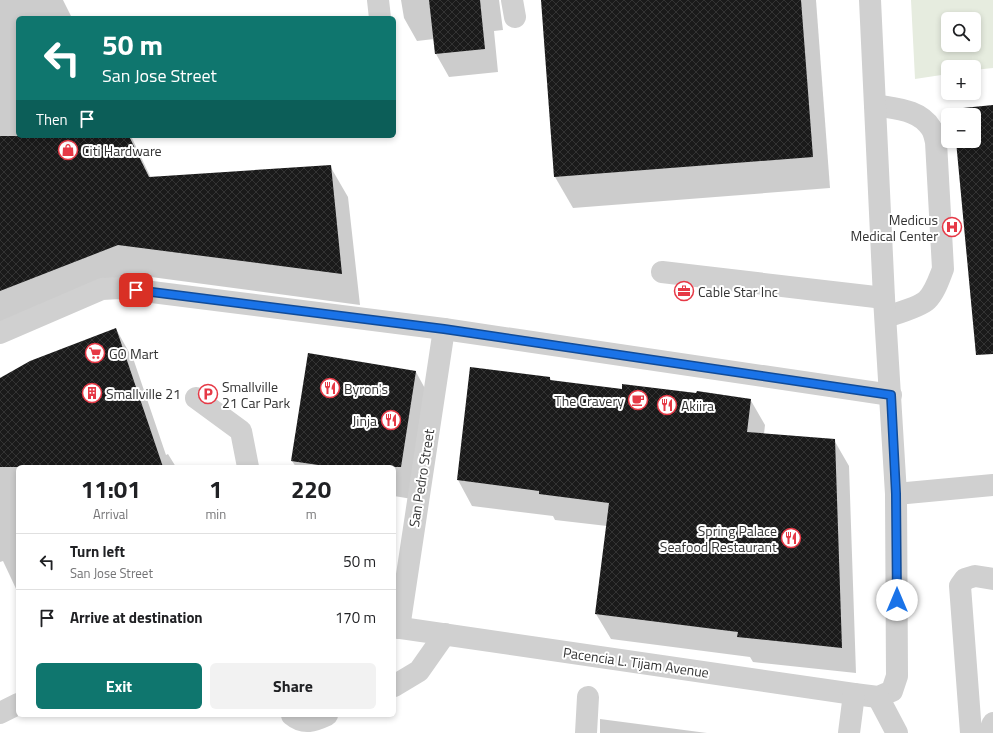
<!DOCTYPE html>
<html lang="en">
<head>
<meta charset="utf-8">
<style>
	:root { --surface:#fff; --page:#f2f2f2; --text:#202124; --muted:#757577; --line:#e0e0e0; --accent:#0f766e }
	body { margin:0; font-family:"Titillium Web",sans-serif; background:var(--page); color:var(--text); height:100vh; display:flex; flex-direction:column; font-size:15px; white-space:nowrap }
	* { box-sizing:border-box; margin:0 }
	p { font-size:13px; color:var(--muted) }
	.icon { flex:none; width:22px; height:22px; fill:none; stroke:currentColor; stroke-width:2; stroke-linecap:round; stroke-linejoin:round }
	.map { position:relative; flex:1; overflow:hidden }
	.sheet { position:absolute; left:16px; top:465px; width:380px; height:252px; display:flex; flex-direction:column; background:var(--surface); border-radius:6px; box-shadow:0 2px 6px #0003 }
	.sheet>* { flex:none }
	.hud { position:absolute; left:16px; top:16px; width:380px; height:122px; border-radius:6px; box-shadow:0 2px 6px #0003; background:#0f766e; color:#fff; overflow:hidden }
	.fabs { position:absolute; left:941px; top:12px; display:grid; gap:8px }
	.fabs a { display:grid; place-items:center; width:40px; height:40px; border-radius:6px; background:var(--surface); box-shadow:0 2px 6px #0003; font-size:20px }
	.pin { position:absolute; display:grid; place-items:center; width:34px; height:34px; color:#fff; margin:-17px; border-radius:8px; box-shadow:0 2px 6px #0006 }
	.me { position:absolute; width:44px; margin:-22px; rotate:0deg; stroke-linejoin:round; filter:drop-shadow(0 0 3px #0008) }
	.turn { display:flex; align-items:center; gap:14px; height:84px; padding:0 20px; font-size:18px }
	.turn .icon { width:52px; height:52px; stroke-width:2.5 }
	.turn b { display:block; font-size:28px; line-height:34px }
	.then { display:flex; align-items:center; height:38px; padding:0 20px; background:#0003; gap:8px; font-size:15px }
	.eta { display:flex; justify-content:space-evenly; align-items:center; height:68px; text-align:center }
	.eta b { font-size:24px; font-weight:700; line-height:28px }
	.action { display:flex; gap:8px; margin-top:auto; padding:8px 20px }
	.action a { flex:1; height:46px; border-radius:6px; background:var(--accent); color:#fff; font-size:16px; font-weight:700; line-height:46px; text-align:center }
	.action a+a { background:var(--page); color:var(--text) }
	ul { padding:0; list-style:none }
	li { display:flex; align-items:center; gap:12px; height:56px; padding:0 20px; border-top:1px solid var(--line) }
	li div { flex:1 }
	li b { display:block; font-size:15px }
	li em { font-style:normal }
	.map>svg:first-child { display:block }
	.grass { fill:#e6ecdf; fill-rule:evenodd }
	.shadow { fill:#0003 }
	.building { fill:url(#building-cross-hatch) }
	.lines { fill:none; stroke-linecap:round; stroke-linejoin:round }
	.minor { stroke:#d0d0d0; stroke-width:22 }
	.route-casing { stroke:#114b97; stroke-width:10 }
	.route { stroke:#1a73e8; stroke-width:7 }
	.labels { text-anchor:middle; dominant-baseline:central; stroke-width:4; stroke-linejoin:round; paint-order:stroke }
	.poi-label { font-size:14px; fill:#333; stroke:#fff; text-anchor:start }
	.street-label { font-size:14px; fill:#333; stroke:#fff }
</style>
</head>
<body>
<div class="map">
<svg width="993" height="733" viewBox="0 0 993 733">
	<defs>
		<pattern id="building-cross-hatch" width="8" height="8" patternUnits="userSpaceOnUse"><rect width="8" height="8" fill="#1a1a1a"/><path d="M0 0l8 8M0 8l8-8" fill="none" stroke="#333"/></pattern>
	</defs>
	<rect width="100%" height="100%" fill="#fff"/>
	<path class="grass" d="M 911,0 L 993,0 L 993,68 L 974,70 L 974,67 L 948,67 L 948,74 L 915,79 ZM 948,19 L 974,19 L 974,45 L 948,45 Z"/>
	<g class="shadow">
		<path d="M 0,0 L 63,0 L 72,18 L 18,18 L 18,136 L 131,136 L 151,178 L 330,166 L 348,197 L 360,305 L 136,275 L 0,329 Z"/>
		<path d="M 401,0 L 499,0 L 503,30 L 494,31 L 498,72 L 449,77 L 436,54 L 434,39 L 417,41 L 404,18 Z"/>
		<path d="M 542,0 L 816,0 L 830,188 L 573,208 L 555,177 Z"/>
		<path d="M 116,329 L 134,361 L 166,455 L 168,454 L 176,467 L 18,467 L 18,593 L 3,561 L 0,562 L 0,379 Z"/>
		<path d="M 416,372 L 428,394 L 412,499 L 394,496 L 394,467 L 296,467 L 292,461 Z"/>
		<path d="M 550,378 L 552,381 L 623,390 L 750,399 L 765,425 L 764,434 L 834,440 L 849,466 L 856,673 L 753,662 L 750,657 L 611,639 L 596,614 L 607,526 L 555,520 L 553,516 L 472,506 L 458,480 Z"/>
		<path d="M 600,719 L 707,733 L 600,733 Z"/>
	</g>
	<g class="building">
		<path d="M 429,0 L 480,0 L 485,49 L 435,54 Z"/>
		<path d="M 541,0 L 801,0 L 813,157 L 554,177 Z"/>
		<path d="M 993,105 L 993,354 L 976,355 L 956,141 L 974,141 L 974,115 L 954,115 L 953,109 Z"/>
		<path d="M 0,136 L 129,136 L 149,177 L 331,165 L 342,274 L 118,245 L 0,291 Z"/>
		<path d="M 116,328 L 163,467 L 0,467 L 0,378 L 30,361 Z"/>
		<path d="M 308,353 L 416,371 L 401,467 L 332,467 L 291,461 Z"/>
		<path d="M 470,367 L 550,377 L 550,380 L 622,389 L 622,384 L 696,393 L 697,391 L 751,399 L 747,432 L 835,439 L 842,648 L 737,637 L 738,632 L 595,614 L 609,503 L 539,494 L 539,491 L 457,480 Z"/>
	</g>
	<g class="lines">
		<g class="minor">
			<path d="M 378,0 L 380,18"/>
			<path d="M 512,0 L 515,17"/>
			<path d="M 875,105 C 895,109 919,109 931,128 C 934,132 935,138 936,142 L 943,269 C 939,279 935,292 927,300 C 920,307 895,314 886,317"/>
			<path d="M 662,272 L 884,298"/>
			<path d="M 0,333 L 102,289 L 120,288 L 444,329 L 891,395"/>
			<path d="M 196,398 L 241,431 L 248,467"/>
			<path d="M 896,494 L 993,485"/>
			<path d="M 394,627 L 854,694 L 878,697 L 892,691 L 897,676 L 896,494 L 884,298 L 870,0"/>
			<path d="M 399,628 L 444,329"/>
			<path d="M 394,686 L 419,671 L 445,634"/>
			<path d="M 878,697 L 897,733"/>
			<path d="M 0,713 L 18,704"/>
			<path d="M 292,715 C 304,725 314,721 327,715"/>
			<path d="M 586,733 L 588,697"/>
			<path d="M 849,733 L 854,694"/>
			<path d="M 971,733 L 960,586 L 965,579 L 975,576 L 993,579"/>
			<path d="M 989,733 L 993,723"/>
		</g>
	</g>
	<g class="lines">
		<g class="route-casing">
			<path id="route" d="M 136,290 L 444,329 L 891,395 L 896,494 L 897,600"/>
		</g>
		<use href="#route" class="route"/>
	</g>
	<defs>
		<g id="shop-ring" transform="scale(1)"><circle r="9.5" fill="#fff" stroke="#e63946" stroke-width="1.5"/><path d="M-5-2.5h2.3a2.7 3.5 0 0 1 5.4 0H5L5.5 6h-11ZM-1.5-2.5h3a1.5 2.3 0 0 0-3 0Z" fill="#e63946"/></g>
		<g id="hospital-ring" transform="scale(1)"><circle r="9.5" fill="#fff" stroke="#e63946" stroke-width="1.5"/><path d="M-5-5h3v3.5h4V-5h3V5h-3V1.5h-4V5h-3Z" fill="#e63946"/></g>
		<g id="office-ring" transform="scale(1)"><circle r="9.5" fill="#fff" stroke="#e63946" stroke-width="1.5"/><path d="M-6-3h4V-5.5h4V-3h4V5H-6ZM-1-4.5V-3h2v-1.5ZM-6 0V1H6V0Z" fill="#e63946"/></g>
		<g id="supermarket-ring" transform="scale(1)"><circle r="9.5" fill="#fff" stroke="#e63946" stroke-width="1.5"/><path d="M-6-5.5h2.5l.6 2H6L4.5 2H-2.5L-4.4-4H-6ZM-1.5 3.2a1.3 1.3 0 1 0 .1 0ZM3 3.2a1.3 1.3 0 1 0 .1 0Z" fill="#e63946"/></g>
		<g id="restaurant-ring" transform="scale(1)"><circle r="9.5" fill="#fff" stroke="#e63946" stroke-width="1.5"/><path d="M-5-6h1v4h1v-4h1v4h1v-4h1v5L-1.5 .5V6h-2V.5L-5-1ZM5-6V6H3V1.5H1.5Q1.5-4 5-6Z" fill="#e63946"/></g>
		<g id="building-ring" transform="scale(1)"><circle r="9.5" fill="#fff" stroke="#e63946" stroke-width="1.5"/><path d="M-4-6H4V6H1V3H-1V6H-4ZM-2.5-4.3h1.7v1.8h-1.7ZM.8-4.3h1.7v1.8H.8ZM-2.5-1h1.7V.8h-1.7ZM.8-1h1.7V.8H.8Z" fill="#e63946"/></g>
		<g id="parking-ring" transform="scale(1)"><circle r="9.5" fill="#fff" stroke="#e63946" stroke-width="1.5"/><path d="M-3.5-5.5H1a3.5 3.5 0 0 1 0 7H-1V5.5H-3.5ZM-1-3.4V-.6H.8a1.4 1.4 0 0 0 0-2.8Z" fill="#e63946"/></g>
		<g id="cafe-ring" transform="scale(1)"><circle r="9.5" fill="#fff" stroke="#e63946" stroke-width="1.5"/><path d="M-5.5-4.5H6V0H3Q3 3.5 0 3.5H-2.5Q-5.5 3.5-5.5 0ZM3-3.2v2h1.7v-2ZM-6 4.5H4V6H-6Z" fill="#e63946"/></g>
	</defs>
	<g fill-rule="evenodd">
		<use href="#shop-ring" x="68" y="150"/>
		<use href="#hospital-ring" x="952" y="227"/>
		<use href="#office-ring" x="684" y="291"/>
		<use href="#supermarket-ring" x="95" y="353"/>
		<use href="#restaurant-ring" x="330" y="388"/>
		<use href="#building-ring" x="92" y="393"/>
		<use href="#parking-ring" x="208" y="394"/>
		<use href="#cafe-ring" x="638" y="400"/>
		<use href="#restaurant-ring" x="667" y="405"/>
		<use href="#restaurant-ring" x="391" y="420"/>
		<use href="#restaurant-ring" x="791" y="538"/>
	</g>
	<g class="labels">
		<g class="poi-label">
			<text x="82" y="150">Citi Hardware</text>
			<text x="938" y="219" text-anchor="end">Medicus<tspan x="938" dy="16">Medical Center</tspan></text>
			<text x="698" y="291">Cable Star Inc</text>
			<text x="109" y="353">GO Mart</text>
			<text x="222" y="386">Smallville<tspan x="222" dy="16">21 Car Park</tspan></text>
			<text x="344" y="388">Byron's</text>
			<text x="106" y="393">Smallville 21</text>
			<text x="624" y="400" text-anchor="end">The Cravery</text>
			<text x="681" y="405">Akiira</text>
			<text x="377" y="420" text-anchor="end">Jinja</text>
			<text x="777" y="530" text-anchor="end">Spring Palace<tspan x="777" dy="16">Seafood Restaurant</tspan></text>
		</g>
		<g class="street-label">
			<text transform="translate(421 478) rotate(-81)">San Pedro Street</text>
			<text transform="translate(636 662) rotate(8)">Pacencia L. Tijam Avenue</text>
		</g>
	</g>
</svg>
<div class="fabs">
<a><svg class="icon" aria-label="search" viewBox="0 0 24 24"><circle cx="10" cy="10" r="6"/><path d="M15 15l6 6"/></svg></a>
<a>+</a>
<a>−</a>
</div>
<div class="pin" style="left:136px;top:290px;background:#d93025"><svg class="icon" aria-label="arrive" viewBox="0 0 24 24"><path d="M6 21V4h12l-3 4 3 4H6"/></svg></div>
<svg class="me" style="left:897px;top:600px" viewBox="-20 -20 40 40"><circle r="19" fill="#fff"/><path d="M0-13L10 11 0 6-10 11z" fill="#1a73e8"/></svg>
<div class="hud">
<div class="turn"><svg class="icon" aria-label="left" viewBox="0 0 24 24"><path d="M17 20v-9H6M10 6l-5 5 5 5"/></svg><div><b>50 m</b>San Jose Street</div></div>
<div class="then">Then<svg class="icon" aria-label="arrive" viewBox="0 0 24 24"><path d="M6 21V4h12l-3 4 3 4H6"/></svg></div>
</div>
<section class="sheet">
<div class="eta">
<div><b>11:01</b><p>Arrival</p></div>
<div><b>1</b><p>min</p></div>
<div><b>220</b><p>m</p></div>
</div>
<ul>
<li><svg class="icon" aria-label="left" viewBox="0 0 24 24"><path d="M17 20v-9H6M10 6l-5 5 5 5"/></svg><div><b>Turn left</b><p>San Jose Street</p></div><em>50 m</em></li>
<li><svg class="icon" aria-label="arrive" viewBox="0 0 24 24"><path d="M6 21V4h12l-3 4 3 4H6"/></svg><div><b>Arrive at destination</b></div><em>170 m</em></li>
</ul>
<div class="action"><a>Exit</a><a>Share</a></div>
</section>
</div>
</body>
</html>
